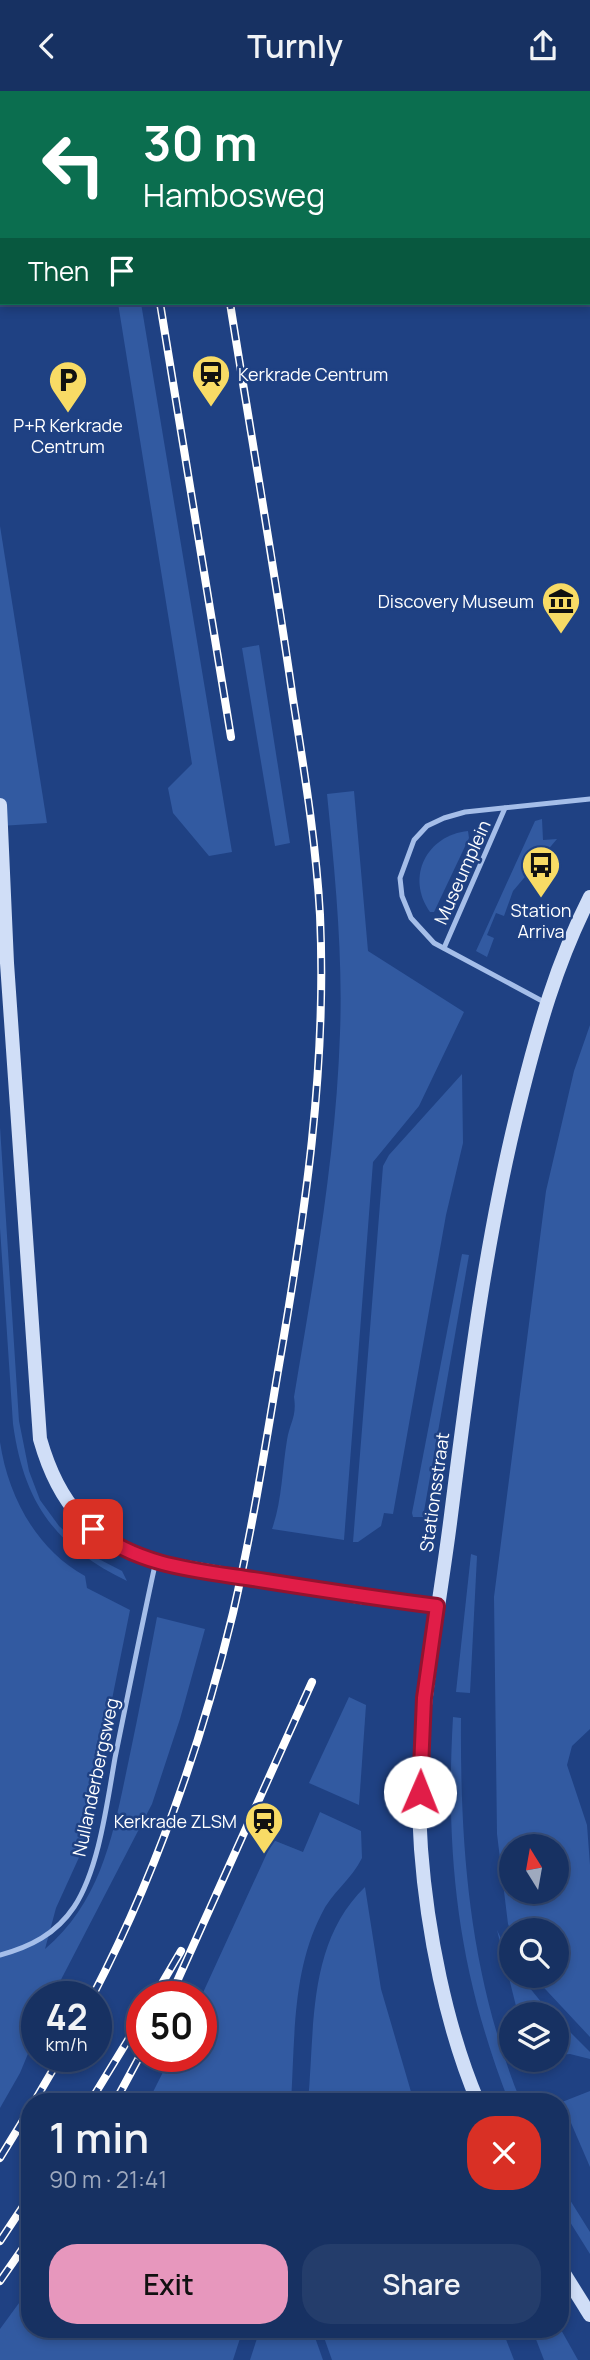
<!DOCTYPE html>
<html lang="en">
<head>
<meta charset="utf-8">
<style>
	:root { --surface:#173162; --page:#243d6b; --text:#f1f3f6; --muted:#9ea9be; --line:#364c77; --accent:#e797bd }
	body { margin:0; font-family:Manrope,sans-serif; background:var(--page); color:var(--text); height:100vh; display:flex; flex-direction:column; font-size:26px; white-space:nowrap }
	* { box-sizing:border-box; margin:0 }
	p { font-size:23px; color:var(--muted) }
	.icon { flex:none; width:38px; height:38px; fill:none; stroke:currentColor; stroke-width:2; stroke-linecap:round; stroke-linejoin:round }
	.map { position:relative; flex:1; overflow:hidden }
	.panel { position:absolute; left:21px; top:2002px; width:548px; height:245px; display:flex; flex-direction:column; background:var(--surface); border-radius:28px; box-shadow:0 4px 10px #0003,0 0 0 2px var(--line) }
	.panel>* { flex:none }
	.banner { position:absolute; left:0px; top:0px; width:592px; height:214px; box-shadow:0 4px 10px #0003,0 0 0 2px var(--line); background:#0b6e4f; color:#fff; overflow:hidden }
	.needle { width:46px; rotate:349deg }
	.tools { position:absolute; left:499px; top:1743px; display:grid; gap:14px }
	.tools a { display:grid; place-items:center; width:70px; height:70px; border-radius:50%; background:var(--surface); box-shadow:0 4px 10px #0003,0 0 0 2px var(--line); font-size:35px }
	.speed { position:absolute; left:21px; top:1890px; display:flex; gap:14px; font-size:35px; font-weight:700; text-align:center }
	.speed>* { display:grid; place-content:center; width:91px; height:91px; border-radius:50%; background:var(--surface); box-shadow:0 4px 10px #0003,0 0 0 2px var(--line); line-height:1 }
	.speed small { font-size:18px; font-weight:400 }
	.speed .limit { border:10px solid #d22; background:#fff; color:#111 }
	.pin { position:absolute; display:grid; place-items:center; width:60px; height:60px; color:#fff; margin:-30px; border-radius:14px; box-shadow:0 4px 10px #0006 }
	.me { position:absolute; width:77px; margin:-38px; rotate:1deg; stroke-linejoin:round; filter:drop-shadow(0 0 5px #0008) }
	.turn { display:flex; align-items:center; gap:24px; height:147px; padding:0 28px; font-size:32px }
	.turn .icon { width:91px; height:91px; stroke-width:2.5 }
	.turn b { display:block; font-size:49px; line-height:60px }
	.then { display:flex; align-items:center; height:66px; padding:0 28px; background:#0003; gap:14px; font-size:26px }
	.round { display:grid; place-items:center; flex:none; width:74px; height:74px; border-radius:28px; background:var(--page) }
	.overview { display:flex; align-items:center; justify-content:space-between; height:119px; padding:0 28px }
	h1 { font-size:42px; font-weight:600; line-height:52px }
	.action { display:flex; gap:14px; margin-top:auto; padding:14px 28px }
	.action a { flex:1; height:80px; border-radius:28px; background:var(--accent); color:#111; font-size:28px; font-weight:600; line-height:80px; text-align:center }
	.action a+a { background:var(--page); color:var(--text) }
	header { display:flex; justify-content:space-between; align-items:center; height:91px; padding:0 28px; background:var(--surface); font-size:32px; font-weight:600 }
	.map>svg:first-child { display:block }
	.green { fill:#325aa1; fill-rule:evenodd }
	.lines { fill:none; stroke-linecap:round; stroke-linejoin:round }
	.lane { stroke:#a5bee9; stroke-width:5 }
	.secondary { stroke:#d0def7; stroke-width:14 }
	.rail-casing { stroke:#fff; stroke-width:8 }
	.rail { stroke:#1f4183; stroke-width:5; stroke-dasharray:16; stroke-linecap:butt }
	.route-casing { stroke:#92132f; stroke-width:18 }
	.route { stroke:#e11d48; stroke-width:12 }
	.labels { text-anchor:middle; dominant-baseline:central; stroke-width:5; stroke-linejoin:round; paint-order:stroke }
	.poi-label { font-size:18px; fill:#fff; stroke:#1f4183 }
	.street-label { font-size:18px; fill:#fff; stroke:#1f4183 }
</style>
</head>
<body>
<header><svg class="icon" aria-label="back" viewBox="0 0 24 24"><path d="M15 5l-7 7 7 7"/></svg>Turnly<svg class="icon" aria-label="share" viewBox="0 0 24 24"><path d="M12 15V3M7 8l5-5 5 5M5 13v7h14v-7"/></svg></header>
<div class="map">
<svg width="590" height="2269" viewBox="0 0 590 2269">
	<rect width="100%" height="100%" fill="#1f4183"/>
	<g class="green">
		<path d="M 118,212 L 141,212 L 232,761 L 209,765 L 173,722 L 168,697 L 192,673 Z"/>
		<path d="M 0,435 L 47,732 L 0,735 Z"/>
		<path d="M 259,554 L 290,752 L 275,755 L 242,557 Z"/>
		<path d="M 354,700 L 368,860 L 464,921 L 419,1015 L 373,1071 L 344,1449 L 272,1438 C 282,1410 282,1379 287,1349 C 290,1331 297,1326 294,1306 C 314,1186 336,1065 340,942 C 343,863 335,783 327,703 Z"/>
		<path d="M 542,728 L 543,749 L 557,748 L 513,800 L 504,825 L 496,822 L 487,844 L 494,847 L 487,866 L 476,860 L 535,730 Z"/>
		<path d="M 468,740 L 469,747 L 434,821 L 430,821 C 405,786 427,744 468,740 Z"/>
		<path d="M 590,934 L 590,1638 L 572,1655 L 567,1674 L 587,1734 L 590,1774 L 590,1946 L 533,1885 L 556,1885 L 556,1839 L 511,1840 L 508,1833 L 497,1743 L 494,1506 L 546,1100 L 574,980 ZM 511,1755 L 556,1755 L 556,1801 L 511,1801 Z"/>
		<path d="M 462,983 L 463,1052 L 446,1124 L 393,1423 L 384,1422 L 381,1435 L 358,1451 L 353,1451 L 383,1075 L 389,1064 Z"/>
		<path d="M 0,1036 L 19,1330 L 29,1380 L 40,1409 L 59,1435 L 91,1464 L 122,1480 L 127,1490 C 55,1455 24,1412 13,1333 L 0,1137 Z"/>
		<path d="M 462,1163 L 469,1164 L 423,1426 L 413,1426 L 412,1422 Z"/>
		<path d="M 0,1351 C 8,1405 36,1458 85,1485 L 87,1497 L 130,1519 L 81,1762 L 56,1817 L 45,1858 C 103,1809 114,1739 129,1668 C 139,1621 148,1573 157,1526 L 205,1538 L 180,1628 L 152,1713 L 52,1906 L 37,1906 L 37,1941 L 20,1982 L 0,2017 Z"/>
		<path d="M 471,1463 L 477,1465 L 470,1602 L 456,1601 Z"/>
		<path d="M 349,1606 L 366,1614 L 359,1714 L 309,1692 Z"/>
		<path d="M 453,1626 L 461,1627 C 460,1761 470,1886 521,2011 L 509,2011 C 458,1880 445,1766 453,1626 Z"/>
		<path d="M 320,1721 L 361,1740 L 362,1767 C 352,1788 331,1802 321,1824 C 292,1881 295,1948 291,2011 L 148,2011 L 171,1965 L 201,1965 L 201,1906 L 273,1749 L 303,1761 Z"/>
		<path d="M 365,1796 L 381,1898 L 414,2011 L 308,2011 C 315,1937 307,1852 365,1796 Z"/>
		<path d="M 497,1839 L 511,1869 L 511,1885 L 520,1885 L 551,1923 L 518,1923 Z"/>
		<path d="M 557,1928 L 590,1961 L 590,1968 L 570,1963 L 557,1964 Z"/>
		<path d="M 590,2000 L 590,2076 L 562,2011 Z"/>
		<path d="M 560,2093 L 590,2141 L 590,2163 L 560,2115 Z"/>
		<path d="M 30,2197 L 30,2238 L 243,2238 L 233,2269 L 0,2269 L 0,2238 Z"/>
		<path d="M 560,2237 L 578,2269 L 544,2269 L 532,2238 Z"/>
		<path d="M 260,2238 L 312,2238 L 323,2269 L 250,2269 Z"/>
		<path d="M 321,2238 L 502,2238 L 514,2269 L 332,2269 Z"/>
	</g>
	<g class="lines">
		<g class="lane">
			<path d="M 444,857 L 505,717"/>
			<path d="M 544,911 L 434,852 L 411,827 L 402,805 L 400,787 L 414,749 L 427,735 L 444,727 L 465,721 L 590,708"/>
			<path d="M 0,1864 C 30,1856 56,1843 74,1816 C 99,1778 107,1712 115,1667 C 128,1603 141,1538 155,1474"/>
		</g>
		<g class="secondary">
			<path d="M 0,714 L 7,872 L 40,1348 C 59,1415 90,1448 156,1471 L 360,1506 L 437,1515"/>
			<path d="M 478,2011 C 446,1936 427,1839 421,1758 C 413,1647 436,1540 450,1432 C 468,1290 485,1149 520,1010 C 538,938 556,873 590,806"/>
			<path d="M 560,2176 L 590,2224"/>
		</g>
		<g class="rail-casing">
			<g id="rail">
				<path d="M 126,0 L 126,2"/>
				<path d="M 196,0 L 196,2"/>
				<path d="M 160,212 L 231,646"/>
				<path d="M 92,1906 C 155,1785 201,1654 233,1522 C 252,1440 265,1357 279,1274 C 305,1124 327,976 320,824 C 316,751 304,679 293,608 C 274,475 251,344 230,212"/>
				<path d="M 154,1906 L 181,1860"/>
				<path d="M 170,1906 L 312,1591"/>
				<path d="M 34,2011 L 61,1965"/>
				<path d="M 90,2011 L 142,1926"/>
				<path d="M 115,2011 L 142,1961"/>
				<path d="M 0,2067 L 30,2018"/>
				<path d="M 0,2150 L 30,2105"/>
				<path d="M 0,2190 L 30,2147"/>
			</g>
		</g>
		<use href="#rail" class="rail"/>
	</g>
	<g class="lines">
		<g class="route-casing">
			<path id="route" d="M 93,1438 C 142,1478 206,1480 266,1490 C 323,1499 380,1508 437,1515 L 424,1607 L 420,1701"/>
		</g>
		<use href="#route" class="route"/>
	</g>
	<defs>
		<g id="station-pin" transform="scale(2.0125)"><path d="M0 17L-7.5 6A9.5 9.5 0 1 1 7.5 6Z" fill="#f8db65" stroke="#1f4183"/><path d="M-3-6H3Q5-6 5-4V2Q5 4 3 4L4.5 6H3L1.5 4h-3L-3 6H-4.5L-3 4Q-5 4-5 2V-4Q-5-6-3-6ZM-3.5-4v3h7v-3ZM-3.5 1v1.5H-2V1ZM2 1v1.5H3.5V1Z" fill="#111"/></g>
		<g id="parking-pin" transform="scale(2.0125)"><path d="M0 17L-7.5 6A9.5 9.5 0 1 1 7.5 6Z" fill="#f8db65" stroke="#1f4183"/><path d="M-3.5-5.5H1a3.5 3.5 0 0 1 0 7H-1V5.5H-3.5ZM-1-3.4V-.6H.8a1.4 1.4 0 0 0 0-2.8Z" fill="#111"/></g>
		<g id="museum-pin" transform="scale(2.0125)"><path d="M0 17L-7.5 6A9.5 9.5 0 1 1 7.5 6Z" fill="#f8db65" stroke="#1f4183"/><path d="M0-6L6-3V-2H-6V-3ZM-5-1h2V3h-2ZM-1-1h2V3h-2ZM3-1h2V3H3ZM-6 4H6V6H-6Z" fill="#111"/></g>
		<g id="bus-pin" transform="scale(2.0125)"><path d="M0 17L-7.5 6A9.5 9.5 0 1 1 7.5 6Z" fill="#f8db65" stroke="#1f4183"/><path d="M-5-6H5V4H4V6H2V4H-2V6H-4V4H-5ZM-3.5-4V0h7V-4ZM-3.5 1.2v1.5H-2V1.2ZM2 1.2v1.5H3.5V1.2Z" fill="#111"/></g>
	</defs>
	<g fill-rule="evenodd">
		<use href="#station-pin" x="211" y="283"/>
		<use href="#parking-pin" x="68" y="289"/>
		<use href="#museum-pin" x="561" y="510"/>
		<use href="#bus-pin" x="541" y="774"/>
		<use href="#station-pin" x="264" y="1730"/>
	</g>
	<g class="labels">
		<g class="poi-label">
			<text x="238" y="283" text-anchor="start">Kerkrade Centrum</text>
			<text x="68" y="334">P+R Kerkrade<tspan x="68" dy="21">Centrum</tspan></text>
			<text x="534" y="510" text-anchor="end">Discovery Museum</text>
			<text x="541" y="819">Station<tspan x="541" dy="21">Arriva</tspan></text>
			<text x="237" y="1730" text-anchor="end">Kerkrade ZLSM</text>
		</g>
		<g class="street-label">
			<text transform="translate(462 781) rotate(-66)">Museumplein</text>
			<text transform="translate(434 1401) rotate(-82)">Stationsstraat</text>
			<text transform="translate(95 1686) rotate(-78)">Nullanderbergsweg</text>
		</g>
	</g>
</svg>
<div class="tools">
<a><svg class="needle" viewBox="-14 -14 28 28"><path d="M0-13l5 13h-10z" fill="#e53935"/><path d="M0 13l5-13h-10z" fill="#9ea9be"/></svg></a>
<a><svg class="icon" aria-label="search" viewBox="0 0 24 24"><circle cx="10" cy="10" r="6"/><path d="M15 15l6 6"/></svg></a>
<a><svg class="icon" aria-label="layers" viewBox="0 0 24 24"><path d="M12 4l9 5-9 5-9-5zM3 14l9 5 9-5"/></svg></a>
</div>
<div class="speed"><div>42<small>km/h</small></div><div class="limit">50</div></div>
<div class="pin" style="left:93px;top:1438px;background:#d93025"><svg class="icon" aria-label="arrive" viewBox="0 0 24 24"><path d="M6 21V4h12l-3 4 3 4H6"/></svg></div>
<svg class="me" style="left:420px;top:1701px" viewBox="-20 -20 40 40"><circle r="19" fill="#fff"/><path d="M0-13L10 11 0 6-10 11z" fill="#e11d48"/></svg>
<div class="banner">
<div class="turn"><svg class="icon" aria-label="left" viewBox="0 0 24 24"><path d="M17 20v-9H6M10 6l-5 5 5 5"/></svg><div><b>30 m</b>Hambosweg</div></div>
<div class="then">Then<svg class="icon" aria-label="arrive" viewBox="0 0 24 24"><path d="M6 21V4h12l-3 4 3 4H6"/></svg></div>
</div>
<section class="panel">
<div class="overview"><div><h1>1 min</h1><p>90 m · 21:41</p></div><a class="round" style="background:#d93025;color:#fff"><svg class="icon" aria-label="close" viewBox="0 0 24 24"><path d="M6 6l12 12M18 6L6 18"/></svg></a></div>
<div class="action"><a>Exit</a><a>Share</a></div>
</section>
</div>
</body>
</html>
